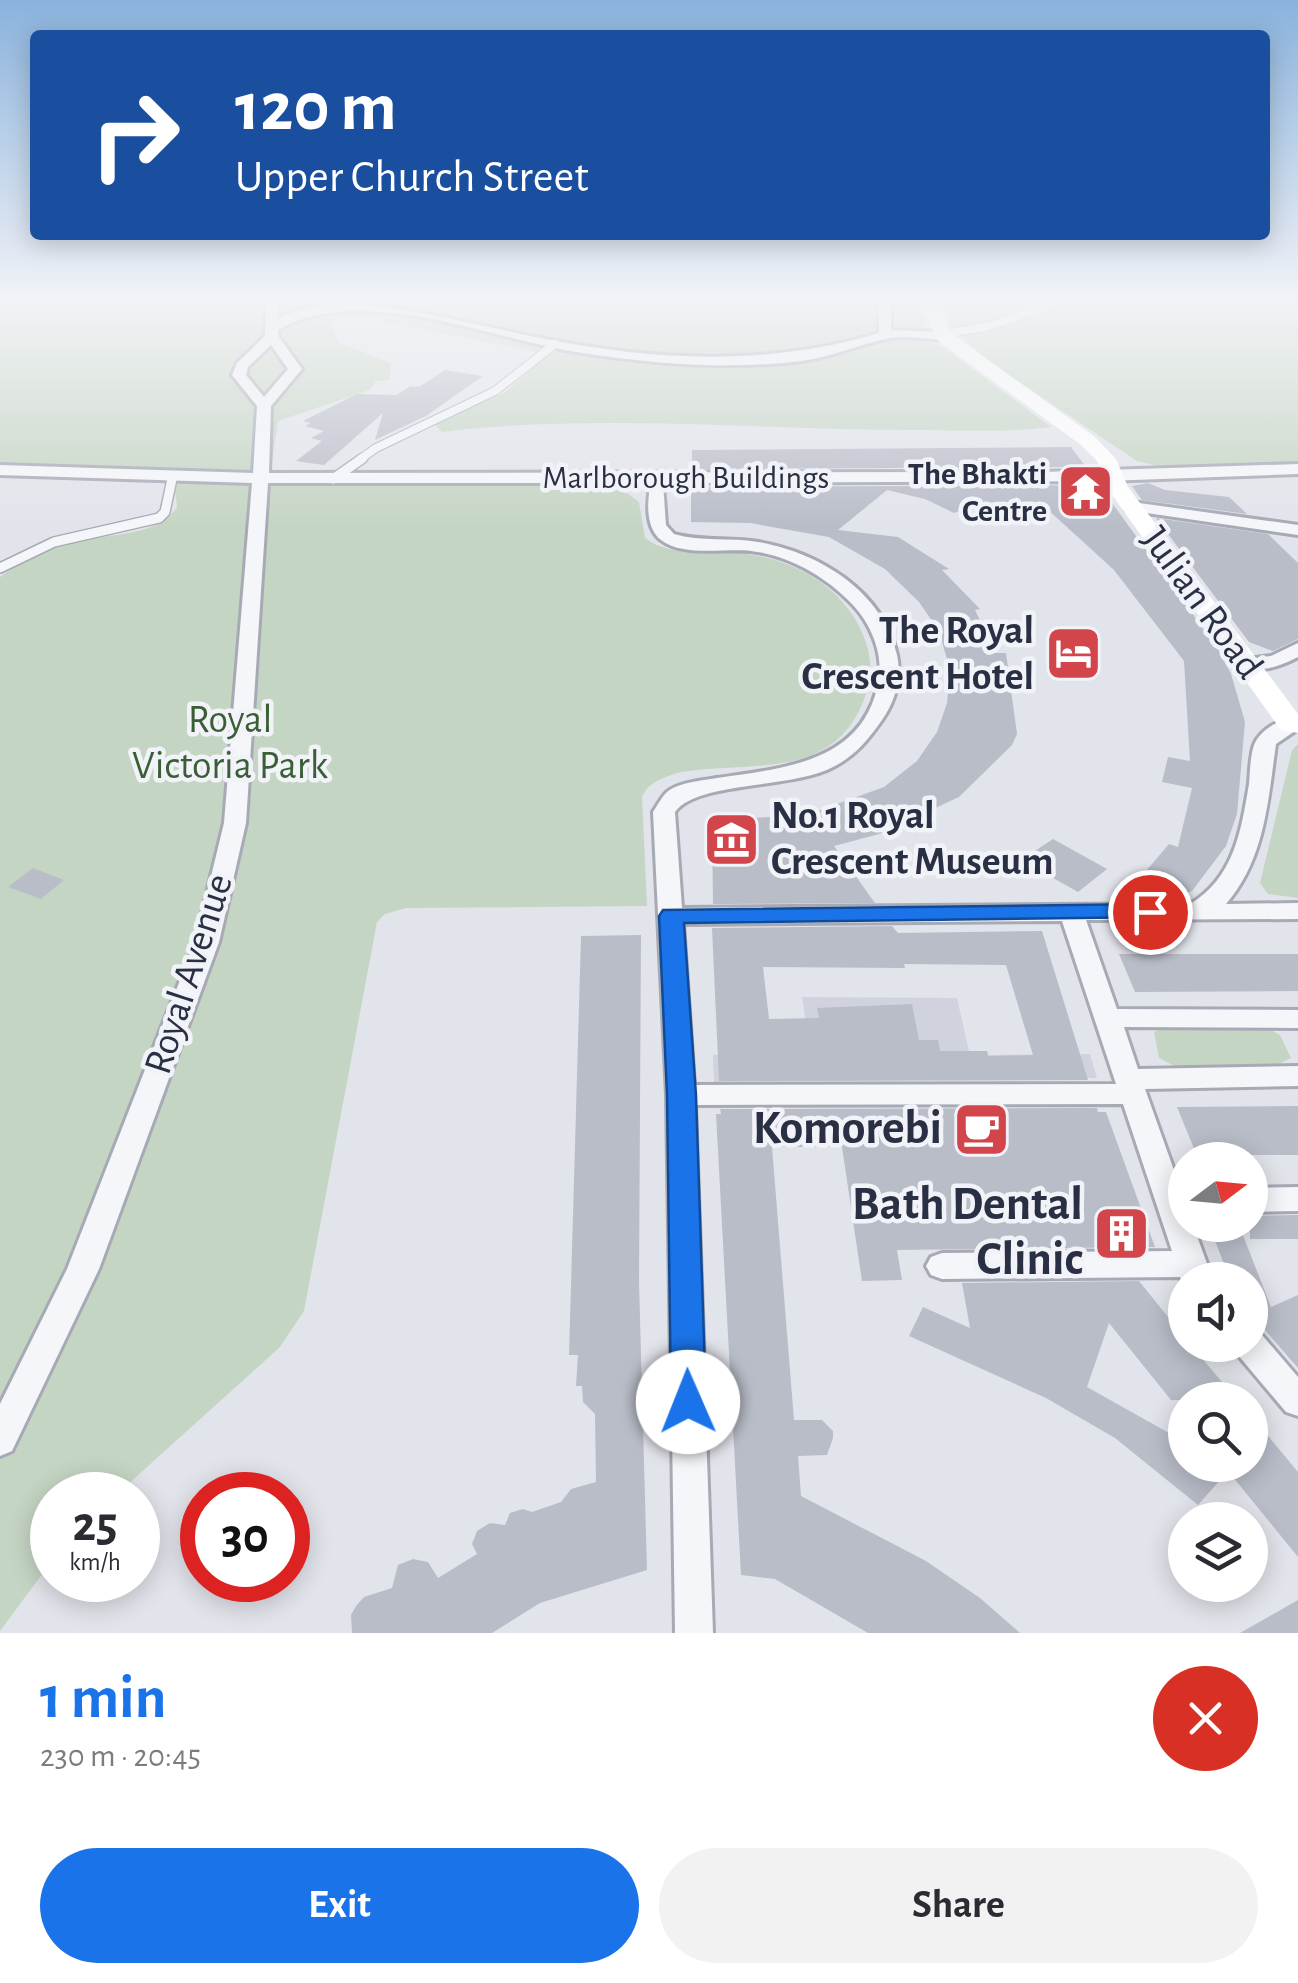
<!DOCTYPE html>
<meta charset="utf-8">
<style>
body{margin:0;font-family:"Alegreya Sans",sans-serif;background:#f2f2f3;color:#2b2b33;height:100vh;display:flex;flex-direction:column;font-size:38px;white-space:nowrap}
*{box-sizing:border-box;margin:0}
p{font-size:32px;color:#7c7c81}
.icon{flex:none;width:55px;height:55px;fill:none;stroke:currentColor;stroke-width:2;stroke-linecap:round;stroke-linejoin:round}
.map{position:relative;height:1633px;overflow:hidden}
.drawer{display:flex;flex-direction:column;background:#fff;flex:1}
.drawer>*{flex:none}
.guide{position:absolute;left:30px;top:30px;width:1240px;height:210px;border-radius:10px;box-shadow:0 5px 25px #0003;background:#1a4fa0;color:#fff;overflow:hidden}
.needle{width:65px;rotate:74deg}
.fabs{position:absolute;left:1168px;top:1142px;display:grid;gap:20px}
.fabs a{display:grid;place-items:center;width:100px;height:100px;border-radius:50%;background:#fff;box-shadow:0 5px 25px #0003;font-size:50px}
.speed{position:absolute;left:30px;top:1472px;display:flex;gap:20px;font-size:50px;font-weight:700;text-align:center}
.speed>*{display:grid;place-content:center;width:130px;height:130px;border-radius:50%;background:#fff;box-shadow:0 5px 25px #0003;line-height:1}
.speed small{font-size:25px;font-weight:400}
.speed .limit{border:15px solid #d22;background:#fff;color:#111}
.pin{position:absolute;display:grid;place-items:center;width:85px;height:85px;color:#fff;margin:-42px;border:5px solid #fff;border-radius:50%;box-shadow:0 2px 10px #0007}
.me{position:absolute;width:110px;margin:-55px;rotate:359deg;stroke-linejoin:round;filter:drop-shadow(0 0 8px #0008)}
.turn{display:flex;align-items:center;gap:35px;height:210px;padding:0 40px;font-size:45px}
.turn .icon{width:130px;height:130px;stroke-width:2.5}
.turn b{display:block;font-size:70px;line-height:85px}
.round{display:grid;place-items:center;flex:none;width:105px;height:105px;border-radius:52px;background:#f2f2f3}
.summary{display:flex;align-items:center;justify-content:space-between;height:170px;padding:0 40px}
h1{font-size:60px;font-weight:700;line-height:75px;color:#1a73e8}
.action{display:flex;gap:20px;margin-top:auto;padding:20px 40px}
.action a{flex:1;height:115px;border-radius:60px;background:#1a73e8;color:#fff;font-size:40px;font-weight:700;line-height:115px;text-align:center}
.action a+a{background:#f2f2f3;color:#2b2b33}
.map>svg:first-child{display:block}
.built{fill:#d0d3dd}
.green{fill:#c5d5c3}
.building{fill:#b9bdc8;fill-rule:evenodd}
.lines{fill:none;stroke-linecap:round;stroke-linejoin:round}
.lane-far1-casing{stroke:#a7aab5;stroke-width:10}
.lane-casing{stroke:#a7aab5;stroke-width:12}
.street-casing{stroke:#a7aab5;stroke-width:6}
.lane-far1{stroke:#f5f6f9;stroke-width:8}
.lane{stroke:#f5f6f9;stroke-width:9}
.street{fill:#f5f6f9;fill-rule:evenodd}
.secondary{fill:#fff;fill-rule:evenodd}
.route{fill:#1a73e8;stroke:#114b97;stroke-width:2.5}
.labels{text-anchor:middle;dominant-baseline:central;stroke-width:9;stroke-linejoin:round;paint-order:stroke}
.far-poi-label{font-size:32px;font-weight:bold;fill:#293043;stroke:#f2f3f8;text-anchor:end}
.far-street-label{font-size:32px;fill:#293043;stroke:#f2f3f8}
.street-label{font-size:40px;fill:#293043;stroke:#f2f3f8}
.poi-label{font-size:40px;font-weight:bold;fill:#293043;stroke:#f2f3f8;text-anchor:end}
.park-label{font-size:40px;fill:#3a5f36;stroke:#f2f3f8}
.near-poi-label{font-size:48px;font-weight:bold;fill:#293043;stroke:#f2f3f8;text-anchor:end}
</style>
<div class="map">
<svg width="1298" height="1633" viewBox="0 0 1298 1633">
<rect width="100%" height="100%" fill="#e2e4eb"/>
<polygon class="built" points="802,997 957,998 969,1051 987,1051 988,1055 1090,1054 1097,1078 714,1082 713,1055 810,1052"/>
<g class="green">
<path d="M77,299h840l9,27 -11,6 5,8 23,7 108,80c-45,6 -92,3 -137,3 -157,0 -317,-17 -472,2l-8,-9 70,-30 45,-39 -181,-35 -28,1 -8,7 7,16 52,20 -2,17 -13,1 -6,9 -92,31 -9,62 332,2 26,8 12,9 6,36c24,18 52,12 80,14 51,2 102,21 130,67 13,22 20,46 12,72 -29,92 -113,69 -186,81 -16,5 -32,9 -39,25l5,109 -241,2 -21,6 -8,8 -73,389 -25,37 -163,147h-64v66l-52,70v-1054c18,-14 42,-28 64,-34 34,-10 92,-3 113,-36l-2,-17 9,-19 -184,-9v-161z"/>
<polygon points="943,299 1298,299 1298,463 1159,466 1137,461 988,361 954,330"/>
<polygon points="1298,744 1298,898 1268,894 1260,883 1292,750"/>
<polygon points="1160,1030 1271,1030 1280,1035 1291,1058 1279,1064 1174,1066 1159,1058 1154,1032"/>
</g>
<g class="building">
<polygon points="445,370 483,376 426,416 375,440 383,413 324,465 296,461 322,441 311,438 324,431 305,426 311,423 303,421 357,394 396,395 411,386 419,387"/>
<polygon points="1071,447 1086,467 692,469 692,450"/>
<polygon points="1148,483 1165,490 1229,497 1247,514 1142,500 1132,486"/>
<polygon points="1099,485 1218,649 1231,674 1245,722 1237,814 1226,846 1192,891 1171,898 1147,897 1135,884 1169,844 1178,847 1192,788 1162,782 1168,757 1190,761 1184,661 1114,570 1046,508 1011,519 980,504 954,513 925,499 887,490 838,530 898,537 949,569 942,570 980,609 975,610 996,653 1006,653 1017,734 1012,745 959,797 879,834 834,846 875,903 713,904 712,821 809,814 884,787 917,761 937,732 947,703 950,670 939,631 919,602 885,569 829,537 750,523 691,522 691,487"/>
<polygon points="1156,518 1268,534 1298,563 1298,639 1273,651 1249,642"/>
<polygon points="1053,839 1107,869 1078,892 1021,860"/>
<polygon points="33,868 64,880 41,899 8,887"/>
<path d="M892,926l6,7 144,-2 46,149 -369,1 -7,-153zM904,964l102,1 27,90 -45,1 -1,-5h-47l-2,-11h-19l-7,-36 -95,4 2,10 -50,1 -6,-52 142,1z"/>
<polygon points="641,935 639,1282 647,1570 540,1603 492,1633 352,1633 351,1615 356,1606 364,1597 392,1588 398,1565 413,1559 428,1562 438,1578 477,1554 472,1544 477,1531 490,1523 505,1525 510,1513 523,1509 532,1512 561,1502 571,1489 596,1482 595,1414 583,1402 582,1386 576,1386 578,1355 569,1355 581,936"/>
<polygon points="1119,954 1298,954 1298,991 1135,992"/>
<polygon points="1298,1106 1298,1155 1235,1155 1197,1156 1177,1107"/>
<polygon points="1097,1108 1098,1112 1106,1112 1155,1247 897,1250 902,1280 862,1281 842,1147 772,1147 794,1420 822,1420 833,1431 833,1438 827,1455 798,1456 801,1496 926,1561 980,1598 1020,1633 868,1633 775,1579 741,1575 716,1114 721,1114 720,1109"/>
<polygon points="1298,1215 1298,1239 1250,1239 1250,1216"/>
<polygon points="1209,1225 1239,1225 1271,1307 1298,1295 1298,1368 1250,1313 1250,1280 1230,1280"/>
<polygon points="1139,1281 1185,1338 1185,1345 1191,1345 1237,1400 1171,1400 1109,1323 1087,1387 1185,1442 1185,1465 1250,1465 1250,1414 1298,1472 1298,1557 1228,1471 1198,1505 1115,1438 1046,1398 909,1336 923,1307 970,1328 962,1283"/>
<polygon points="1298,1600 1298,1633 1240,1633"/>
</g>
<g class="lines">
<defs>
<g id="lane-far1">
<polyline points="942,334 986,327 1048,306"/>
<polyline points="359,460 376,448 495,391 555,344"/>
</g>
<g id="lane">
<polyline points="333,479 363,458"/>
<polyline points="0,568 54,542 159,518 165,512 172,479"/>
</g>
<g id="street">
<path d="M266,299h12v20c27,-15 56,-15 86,-15 62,7 120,23 181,35 112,22 224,27 334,-6v-34h12v31l52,2 7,4 -7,4c-17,-1 -36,-5 -53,-2 -30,6 -58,19 -88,23 -73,9 -148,3 -220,-8 -88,-13 -223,-72 -304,-23l1,7 23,32 -31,37 -2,67 773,-1 256,-8v10l-192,7 -443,2 3,42 8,9c27,8 56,3 84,8 60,10 125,49 139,113 5,23 -2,47 -15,65 -14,20 -27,36 -49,47 -41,22 -136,14 -158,45l7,96 508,-4c44,-26 51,-73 59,-120 1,-12 1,-27 5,-39 6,-15 28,-29 44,-25v9l-22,15c-8,57 -11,115 -50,160l72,-1v16l-212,1 31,89 181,1v18l-174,-1 14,42 160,-3v20l-153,3 40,112v24h8l20,55h-28v8l-5,-11 -238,2 -11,-4 -5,-9 5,-9 11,-4 230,-2 -49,-147 -428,1 18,528h-38l-8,-538 -14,-283c4,-6 8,-14 13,-19 12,-11 35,-12 51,-15 67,-10 148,-15 162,-99 4,-27 -9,-57 -28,-76 -26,-27 -63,-48 -100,-52 -26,-3 -69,6 -90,-11 -16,-12 -14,-40 -10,-57h-383l-22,340 -27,119 -120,327 -87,182 -12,5v-52l67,-135 128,-327 29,-119 28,-340 -252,-8v-10l253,8 4,-67 -25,-31 5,-12 28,-27zM271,345l17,24 -24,28 -18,-22 2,-8zM1062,921l54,163 -422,1 -11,-161z"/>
<polygon points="1132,502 1298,525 1298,535 1126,510 1126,504"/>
<path d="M1298,643v14c-17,9 -44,19 -61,7l3,-4 31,-4z"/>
<polygon points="1298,1187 1298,1211 1250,1212 1250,1188"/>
<polygon points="1250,1331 1262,1335 1298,1377 1298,1416 1286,1412 1238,1355 1234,1345 1250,1345"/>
</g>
</defs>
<use href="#lane-far1" class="lane-far1-casing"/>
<use href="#lane" class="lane-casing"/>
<use href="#street" class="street-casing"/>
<use href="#lane-far1" class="lane-far1"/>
<use href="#lane" class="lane"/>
<use href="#street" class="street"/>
<polygon class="secondary" points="920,299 936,299 951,333 1095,437 1116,459 1128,487 1298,714 1298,733 1281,730 1107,488 1097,461 1081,445 937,340"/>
</g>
<linearGradient id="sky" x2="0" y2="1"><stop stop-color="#89b2dc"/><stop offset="0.57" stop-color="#f2f3f6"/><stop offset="1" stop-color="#f2f3f6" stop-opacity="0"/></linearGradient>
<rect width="1298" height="527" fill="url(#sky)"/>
<polygon class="route" points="1150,904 1163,912 1159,917 684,923 696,1095 706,1402 701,1413 688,1418 676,1413 671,1402 667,1095 659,916 663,910"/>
<defs>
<symbol id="temple-square" viewBox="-11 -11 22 22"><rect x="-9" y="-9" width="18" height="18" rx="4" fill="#d1454b" stroke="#f2f3f8"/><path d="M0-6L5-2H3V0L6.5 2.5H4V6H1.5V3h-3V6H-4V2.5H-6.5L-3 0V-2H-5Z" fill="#fff"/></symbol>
<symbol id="hotel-square" viewBox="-11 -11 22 22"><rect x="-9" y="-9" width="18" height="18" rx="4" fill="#d1454b" stroke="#f2f3f8"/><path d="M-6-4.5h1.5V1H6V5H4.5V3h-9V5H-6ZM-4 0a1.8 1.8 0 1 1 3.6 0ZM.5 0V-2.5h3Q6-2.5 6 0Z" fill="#fff"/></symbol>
<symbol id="museum-square" viewBox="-11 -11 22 22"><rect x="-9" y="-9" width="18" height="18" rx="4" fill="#d1454b" stroke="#f2f3f8"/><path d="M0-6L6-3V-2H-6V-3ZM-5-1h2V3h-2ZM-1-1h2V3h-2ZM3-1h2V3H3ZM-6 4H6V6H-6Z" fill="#fff"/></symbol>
<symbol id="cafe-square" viewBox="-11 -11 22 22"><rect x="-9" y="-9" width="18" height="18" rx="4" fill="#d1454b" stroke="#f2f3f8"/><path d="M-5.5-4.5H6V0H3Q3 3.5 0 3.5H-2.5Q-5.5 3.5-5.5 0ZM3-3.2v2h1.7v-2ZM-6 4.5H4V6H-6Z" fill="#fff"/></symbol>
<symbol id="building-square" viewBox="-11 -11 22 22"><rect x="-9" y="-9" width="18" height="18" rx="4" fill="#d1454b" stroke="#f2f3f8"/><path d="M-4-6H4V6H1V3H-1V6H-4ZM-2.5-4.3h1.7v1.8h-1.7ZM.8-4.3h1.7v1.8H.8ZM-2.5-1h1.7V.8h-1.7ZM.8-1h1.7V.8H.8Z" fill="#fff"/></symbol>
</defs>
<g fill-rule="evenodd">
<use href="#temple-square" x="1054" y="460" width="63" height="63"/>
<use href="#hotel-square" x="1042" y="622" width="63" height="63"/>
<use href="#museum-square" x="700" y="808" width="63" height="63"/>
<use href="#cafe-square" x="950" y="1098" width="63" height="63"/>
<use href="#building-square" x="1090" y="1202" width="63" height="63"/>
</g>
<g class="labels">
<g class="far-poi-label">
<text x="1047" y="474">The Bhakti<tspan x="1047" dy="37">Centre</tspan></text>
</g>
<g class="far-street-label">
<text x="686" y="478">Marlborough Buildings</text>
</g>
<g class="street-label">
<text transform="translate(1202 603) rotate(54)">Julian Road</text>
<text transform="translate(189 974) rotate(-72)">Royal Avenue</text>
</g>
<g class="poi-label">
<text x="1034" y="631">The Royal<tspan x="1034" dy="46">Crescent Hotel</tspan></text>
<text x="771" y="816" text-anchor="start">No.1 Royal<tspan x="771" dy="46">Crescent Museum</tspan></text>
</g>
<g class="park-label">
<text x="230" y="720">Royal<tspan x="230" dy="46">Victoria Park</tspan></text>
</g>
<g class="near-poi-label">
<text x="942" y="1129">Komorebi</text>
<text x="1083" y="1205">Bath Dental<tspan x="1083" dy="55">Clinic</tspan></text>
</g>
</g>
</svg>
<div class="fabs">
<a><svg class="needle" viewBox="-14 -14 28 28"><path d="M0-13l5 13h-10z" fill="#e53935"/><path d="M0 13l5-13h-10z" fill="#7c7c81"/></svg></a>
<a><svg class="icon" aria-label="sound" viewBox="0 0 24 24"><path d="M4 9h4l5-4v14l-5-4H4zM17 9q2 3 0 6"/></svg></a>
<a><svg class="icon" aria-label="search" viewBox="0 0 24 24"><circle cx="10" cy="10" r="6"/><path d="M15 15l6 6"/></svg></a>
<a><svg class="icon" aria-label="layers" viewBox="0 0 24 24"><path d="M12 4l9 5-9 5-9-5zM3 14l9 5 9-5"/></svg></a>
</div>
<div class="speed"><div>25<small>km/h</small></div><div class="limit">30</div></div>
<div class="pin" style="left:1150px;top:912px;background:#d93025"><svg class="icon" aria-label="arrive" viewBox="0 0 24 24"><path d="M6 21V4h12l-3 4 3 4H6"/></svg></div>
<svg class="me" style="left:688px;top:1402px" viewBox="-20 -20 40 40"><circle r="19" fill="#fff"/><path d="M0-13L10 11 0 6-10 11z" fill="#1a73e8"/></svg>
<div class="guide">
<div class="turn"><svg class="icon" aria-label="right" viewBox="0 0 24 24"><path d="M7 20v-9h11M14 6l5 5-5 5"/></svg><div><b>120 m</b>Upper Church Street</div></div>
</div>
</div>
<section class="drawer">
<div class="summary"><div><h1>1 min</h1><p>230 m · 20:45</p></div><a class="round" style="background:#d93025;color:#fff"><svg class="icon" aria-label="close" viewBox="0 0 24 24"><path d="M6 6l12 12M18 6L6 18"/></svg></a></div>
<div class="action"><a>Exit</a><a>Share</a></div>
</section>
